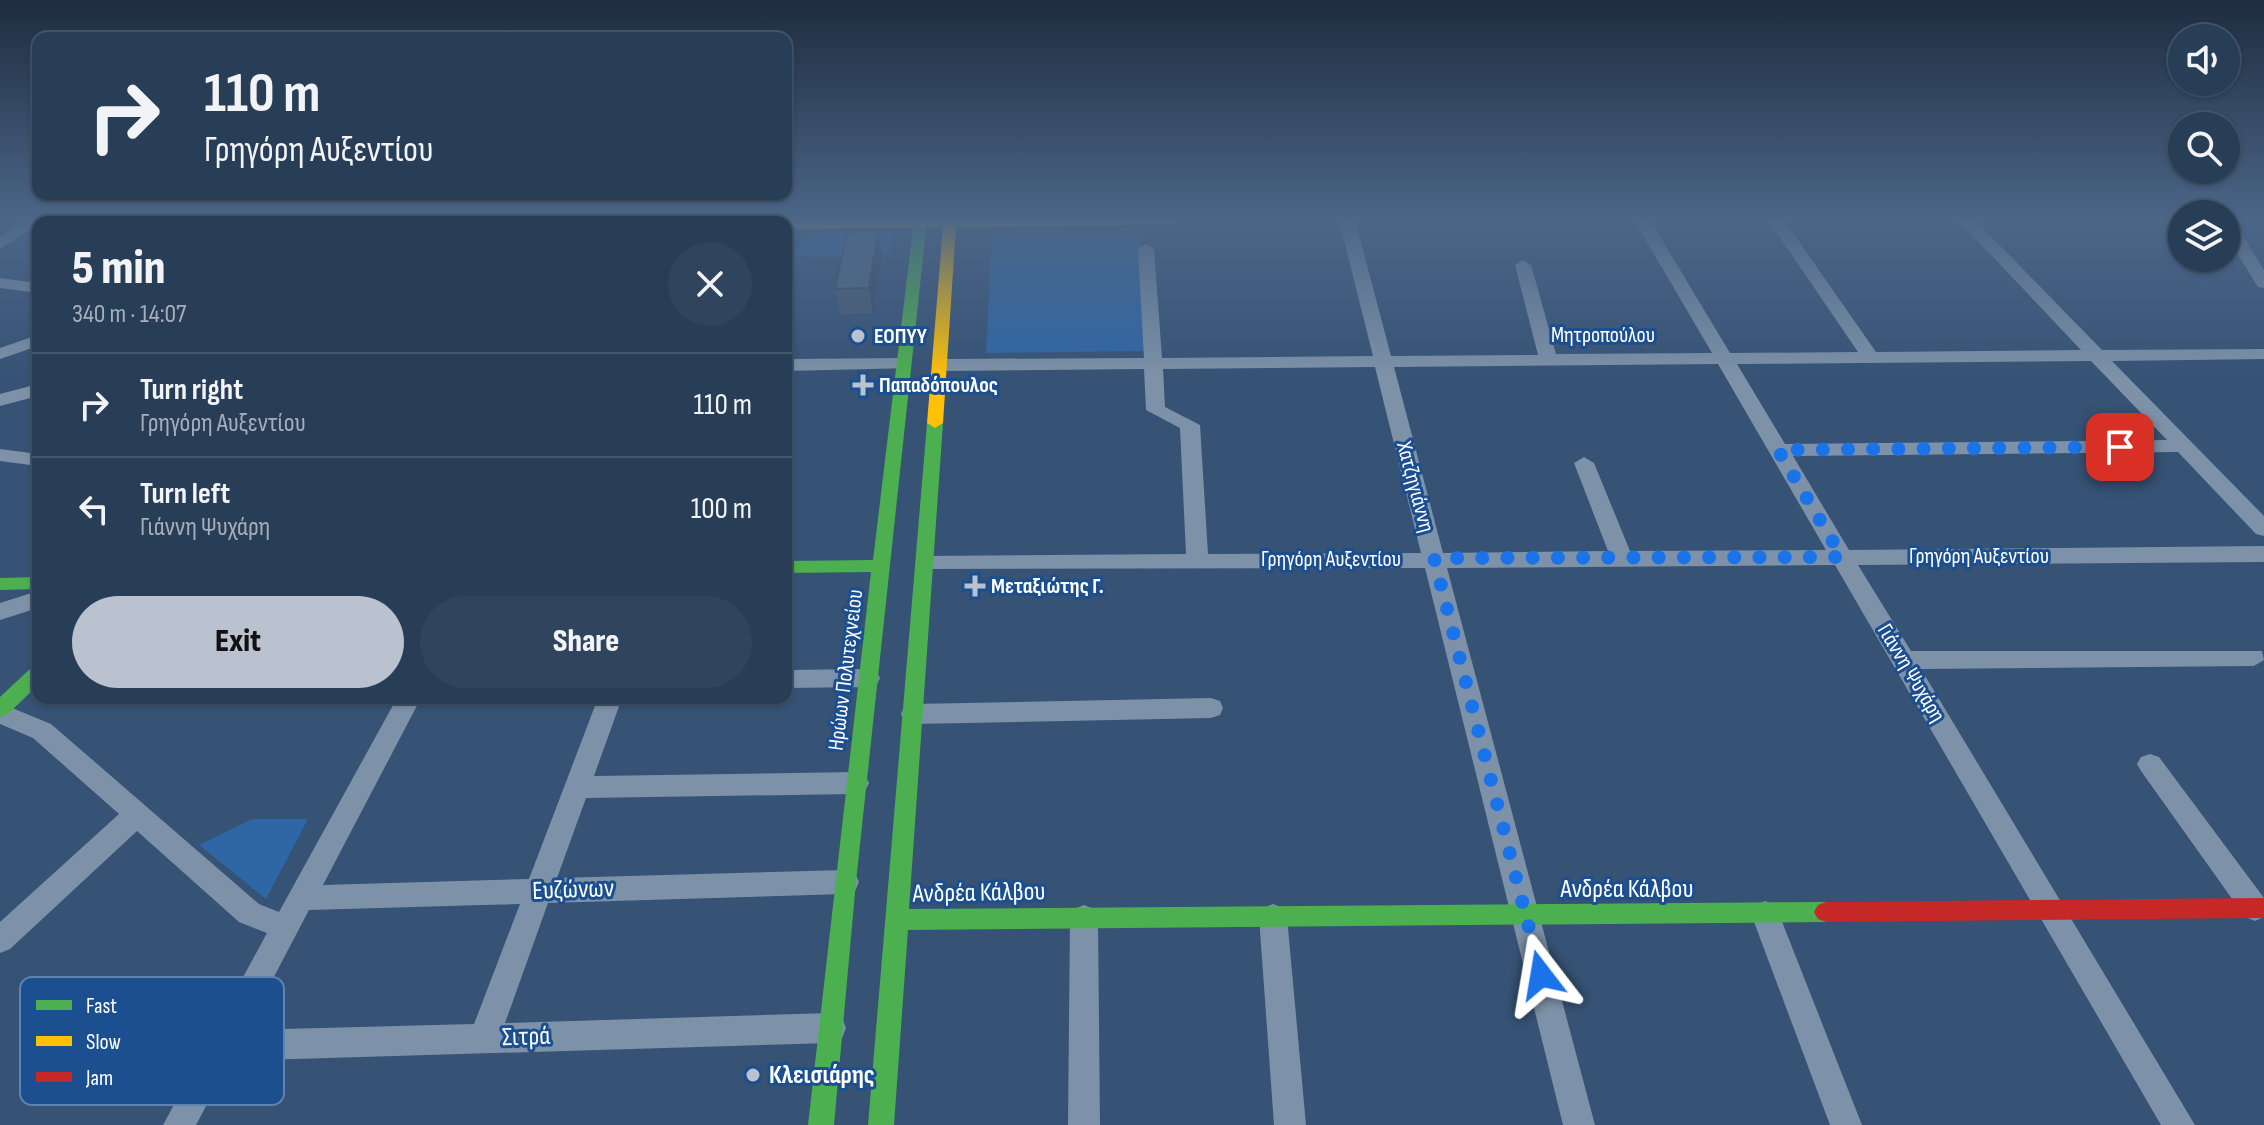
<!DOCTYPE html>
<meta charset="utf-8">
<style>
body{margin:0;font-family:"Sofia Sans Condensed",sans-serif;background:#30455d;color:#f1f3f6;height:100vh;display:flex;flex-direction:column;font-size:30px;white-space:nowrap}
*{box-sizing:border-box;margin:0}
p{font-size:26px;color:#a5aeba}
.icon{flex:none;width:44px;height:44px;fill:none;stroke:currentColor;stroke-width:2;stroke-linecap:round;stroke-linejoin:round}
.map{position:relative;flex:1;overflow:hidden}
.drawer{position:absolute;left:32px;top:216px;width:760px;height:488px;display:flex;flex-direction:column;background:#283e57;border-radius:16px;box-shadow:0 2px 6px #0004,0 0 0 2px #44576d}
.drawer>*{flex:none}
.top-card{position:absolute;left:32px;top:32px;width:760px;height:168px;border-radius:16px;box-shadow:0 2px 6px #0004,0 0 0 2px #44576d;background:#283e57;color:#f1f3f6;overflow:hidden}
.controls{position:absolute;left:2168px;top:24px;display:grid;gap:16px}
.controls a{display:grid;place-items:center;width:72px;height:72px;border-radius:50%;background:#283e57;box-shadow:0 2px 6px #0004,0 0 0 2px #44576d;font-size:40px}
.pin{position:absolute;display:grid;place-items:center;width:68px;height:68px;color:#fff;margin:-34px;border-radius:16px;box-shadow:0 4px 12px #0006}
.me{position:absolute;width:88px;margin:-44px;rotate:346deg;stroke-linejoin:round;filter:drop-shadow(0 0 6px #0008)}
.turn{display:flex;align-items:center;gap:28px;height:168px;padding:0 40px;font-size:36px}
.turn .icon{width:104px;height:104px;stroke-width:2.5}
.turn b{display:block;font-size:56px;line-height:68px}
.round{display:grid;place-items:center;flex:none;width:84px;height:84px;border-radius:42px;background:#30455d}
.summary{display:flex;align-items:center;justify-content:space-between;height:136px;padding:0 40px}
h1{font-size:48px;font-weight:800;line-height:60px}
.action{display:flex;gap:16px;margin-top:auto;padding:16px 40px}
.action a{flex:1;height:92px;border-radius:48px;background:#b9c2ce;color:#111;font-size:32px;font-weight:800;line-height:92px;text-align:center}
.action a+a{background:#30455d;color:#f1f3f6}
ul{padding:0;list-style:none}
li{display:flex;align-items:center;gap:24px;height:104px;padding:0 40px;border-top:2px solid #44576d}
li div{flex:1}
li b{display:block;font-size:30px}
li em{font-style:normal}
.map>svg:first-child{display:block}
.green{fill:#2f66a5}
.lines{fill:none;stroke-linecap:round;stroke-linejoin:round}
.street{fill:#7d92a8;fill-rule:evenodd}
.fast{fill:#4caf50;fill-rule:evenodd}
.slow{fill:#ffc107;fill-rule:evenodd}
.jam{fill:#c62828;fill-rule:evenodd}
.wall{fill:#475a72}
.shaded-wall{fill:#394a5c}
.building{fill:#526984;stroke:#394a5c;stroke-width:2}
.route{stroke:#1a73e8;stroke-width:14;stroke-dasharray:0 25.2}
.poi-dot{fill:#b9c2ce;stroke:#1b4f8f;stroke-width:3}
.labels{text-anchor:middle;dominant-baseline:central;stroke-width:6;stroke-linejoin:round;paint-order:stroke}
.street-label{font-size:22px;fill:#fff;stroke:#1b4f8f}
.poi-label{font-size:22px;font-weight:bold;fill:#fff;stroke:#1b4f8f;text-anchor:start}
.near-street-label{font-size:26px;fill:#fff;stroke:#1b4f8f}
.near-poi-label{font-size:26px;font-weight:bold;fill:#fff;stroke:#1b4f8f;text-anchor:start}
.key{fill:#1b4f8f;stroke:#5f84b1;stroke-width:2}
.key-label{font-size:22px;fill:#fff}
</style>
<div class="map">
<svg width="2264" height="1125" viewBox="0 0 2264 1125">
<rect width="100%" height="100%" fill="#365274"/>
<g class="green">
<polygon points="892,231 890,254 787,257 812,233"/>
<polygon points="1141,235 1146,351 986,353 992,237"/>
<polygon points="252,819 308,819 266,899 199,845"/>
</g>
<g class="lines">
<g class="street">
<polygon points="26,220 46,220 0,249 0,237"/>
<polygon points="344,220 363,220 343,222"/>
<path d="M1339,220h16l36,136 147,-1 -23,-90 8,-5 8,5 25,89 156,-1 -78,-133h16l80,133 128,-1 -90,-132h16l92,132 205,-2 -123,-130h17l127,130 162,-1v10l-152,2 152,155v20l-8,-2 -78,-82 -385,4 56,94 415,-4v16l-406,3 53,86h351l2,9 -10,6 -333,3 274,456h-34l-326,-560 -388,3 148,557h-32l-138,-557 -507,1 -3,-5 11,-8 260,-2 -6,-126 -34,-18 -2,-41 -202,2 -9,-6 9,-6 202,-1 -6,-109 8,-5 8,5 8,109 211,-2zM2091,361l76,79 -382,4 -48,-80zM1718,364l108,186 -196,1 -36,-88 -10,-6 -10,6 34,88 -165,2 -49,-186zM1375,367l46,186 -213,1 -8,-129 -35,-18 -2,-38z"/>
<polygon points="2226,220 2233,220 2264,270 2264,288 2258,287 2226,235"/>
<polygon points="0,278 38,283 38,293 0,288"/>
<polygon points="38,335 38,346 0,359 0,348"/>
<polygon points="904,358 911,360 911,368 786,371 786,359"/>
<polygon points="38,384 38,396 0,406 0,394"/>
<polygon points="0,449 38,454 38,466 0,461"/>
<polygon points="38,591 38,608 0,620 0,603"/>
<polygon points="868,669 877,672 880,678 877,684 868,687 786,688 786,670"/>
<path d="M397,698h24l-98,187 206,-6 69,-181h24l-28,78 262,-4 9,3 4,8 -4,8 -9,3 -270,4 -29,80 288,-8 10,3 4,9 -4,9 -10,3 -297,9 -43,120 326,-10 11,5 4,10 -4,10 -11,5 -601,18 -34,64h-33l104,-192 -28,-11 -102,-91 -127,118 -10,4v-31l119,-108 -86,-76 -33,-14v-21l51,21 208,180 20,8zM520,904l-46,120 -228,6 63,-120z"/>
<polygon points="1211,698 1220,701 1223,708 1220,715 1211,718 913,724 904,721 901,714 904,707 913,704"/>
<polygon points="2150,754 2159,757 2264,898 2264,917 2255,921 2245,917 2141,771 2137,764 2141,757"/>
<polygon points="1765,901 1775,905 1779,914 1862,1125 1830,1125 1751,914 1755,905"/>
<polygon points="1273,904 1283,908 1287,917 1306,1125 1274,1125 1259,917 1263,908"/>
<polygon points="1084,905 1094,909 1098,918 1100,1125 1068,1125 1070,918 1074,909"/>
</g>
<g class="fast">
<polygon points="506,220 519,220 506,222"/>
<polygon points="914,220 927,220 856,882 834,1125 808,1125 871,572 786,573 786,561 873,560"/>
<polygon points="935,418 943,423 909,909 1826,902 1834,905 1838,912 1834,919 1826,922 908,930 894,1125 868,1125 927,423"/>
<polygon points="38,577 38,589 0,590 0,578"/>
<polygon points="38,666 38,685 7,715 0,717 0,697 31,668"/>
</g>
<g class="slow">
<polygon points="450,220 475,220 476,222 451,222"/>
<polygon points="1178,220 1172,224 956,227 943,423 935,428 927,423 943,227 786,229 786,222 782,222"/>
</g>
<polygon class="jam" points="2264,898 2264,918 1826,922 1818,919 1814,912 1818,905 1826,902"/>
</g>
<polygon class="wall" points="878,231 882,255 873,313 840,314 835,289"/>
<polygon class="shaded-wall" points="878,231 882,255 873,313 869,288"/>
<polygon class="building" points="878,231 869,288 835,289 847,232"/>
<linearGradient id="sky" x2="0" y2="1"><stop stop-color="#1e2d40"/><stop offset="0.58" stop-color="#4c6688"/><stop offset="1" stop-color="#4c6688" stop-opacity="0"/></linearGradient>
<rect width="2264" height="378" fill="url(#sky)"/>
<g class="lines">
<polyline class="route" points="1541,975 1434,558 1842,557 1778,450 2120,447"/>
</g>
<g class="poi-dot">
<circle cx="858" cy="336" r="8"/>
<path d="M859 373h8v8h8v8h-8v8h-8v-8h-8v-8h8z"/>
<path d="M971 574h8v8h8v8h-8v8h-8v-8h-8v-8h8z"/>
<circle cx="753" cy="1075" r="8"/>
</g>
<g class="labels">
<g class="street-label">
<text x="1603" y="335">Μητροπούλου</text>
<text transform="translate(1415 487) rotate(75)">Χατζηγιάννη</text>
<text x="1979" y="556">Γρηγόρη Αυξεντίου</text>
<text x="1331" y="559">Γρηγόρη Αυξεντίου</text>
<text transform="translate(846 670) rotate(-83)">Ηρώων Πολυτεχνείου</text>
<text transform="translate(1911 673) rotate(59)">Γιάννη Ψυχάρη</text>
</g>
<g class="poi-label">
<text x="874" y="336">ΕΟΠΥΥ</text>
<text x="879" y="385">Παπαδόπουλος</text>
<text x="991" y="586">Μεταξιώτης Γ.</text>
</g>
<g class="near-street-label">
<text x="1627" y="889">Ανδρέα Κάλβου</text>
<text transform="translate(573 890) rotate(-2)">Ευζώνων</text>
<text transform="translate(979 893) rotate(-1)">Ανδρέα Κάλβου</text>
<text transform="translate(526 1037) rotate(-2)">Σιτρά</text>
</g>
<g class="near-poi-label">
<text x="769" y="1075">Κλεισιάρης</text>
</g>
</g>
<rect x="20" y="977" width="264" height="128" rx="12" class="key"/>
<rect x="36" y="1000" width="36" height="10" fill="#4caf50"/>
<rect x="36" y="1036" width="36" height="10" fill="#ffc107"/>
<rect x="36" y="1072" width="36" height="10" fill="#c62828"/>
<g class="key-label">
<text x="86" y="1013">Fast</text>
<text x="86" y="1049">Slow</text>
<text x="86" y="1085">Jam</text>
</g>
</svg>
<div class="controls">
<a><svg class="icon" aria-label="sound" viewBox="0 0 24 24"><path d="M4 9h4l5-4v14l-5-4H4zM17 9q2 3 0 6"/></svg></a>
<a><svg class="icon" aria-label="search" viewBox="0 0 24 24"><circle cx="10" cy="10" r="6"/><path d="M15 15l6 6"/></svg></a>
<a><svg class="icon" aria-label="layers" viewBox="0 0 24 24"><path d="M12 4l9 5-9 5-9-5zM3 14l9 5 9-5"/></svg></a>
</div>
<div class="pin" style="left:2120px;top:447px;background:#d93025"><svg class="icon" aria-label="arrive" viewBox="0 0 24 24"><path d="M6 21V4h12l-3 4 3 4H6"/></svg></div>
<svg class="me" style="left:1541px;top:975px" viewBox="-20 -20 40 40"><path d="M0-17L14 15 0 8-14 15z" fill="#1a73e8" stroke="#fff" stroke-width="4"/></svg>
<div class="top-card">
<div class="turn"><svg class="icon" aria-label="right" viewBox="0 0 24 24"><path d="M7 20v-9h11M14 6l5 5-5 5"/></svg><div><b>110 m</b>Γρηγόρη Αυξεντίου</div></div>
</div>
<section class="drawer">
<div class="summary"><div><h1>5 min</h1><p>340 m · 14:07</p></div><a class="round"><svg class="icon" aria-label="close" viewBox="0 0 24 24"><path d="M6 6l12 12M18 6L6 18"/></svg></a></div>
<ul>
<li><svg class="icon" aria-label="right" viewBox="0 0 24 24"><path d="M7 20v-9h11M14 6l5 5-5 5"/></svg><div><b>Turn right</b><p>Γρηγόρη Αυξεντίου</p></div><em>110 m</em></li>
<li><svg class="icon" aria-label="left" viewBox="0 0 24 24"><path d="M17 20v-9H6M10 6l-5 5 5 5"/></svg><div><b>Turn left</b><p>Γιάννη Ψυχάρη</p></div><em>100 m</em></li>
</ul>
<div class="action"><a>Exit</a><a>Share</a></div>
</section>
</div>
